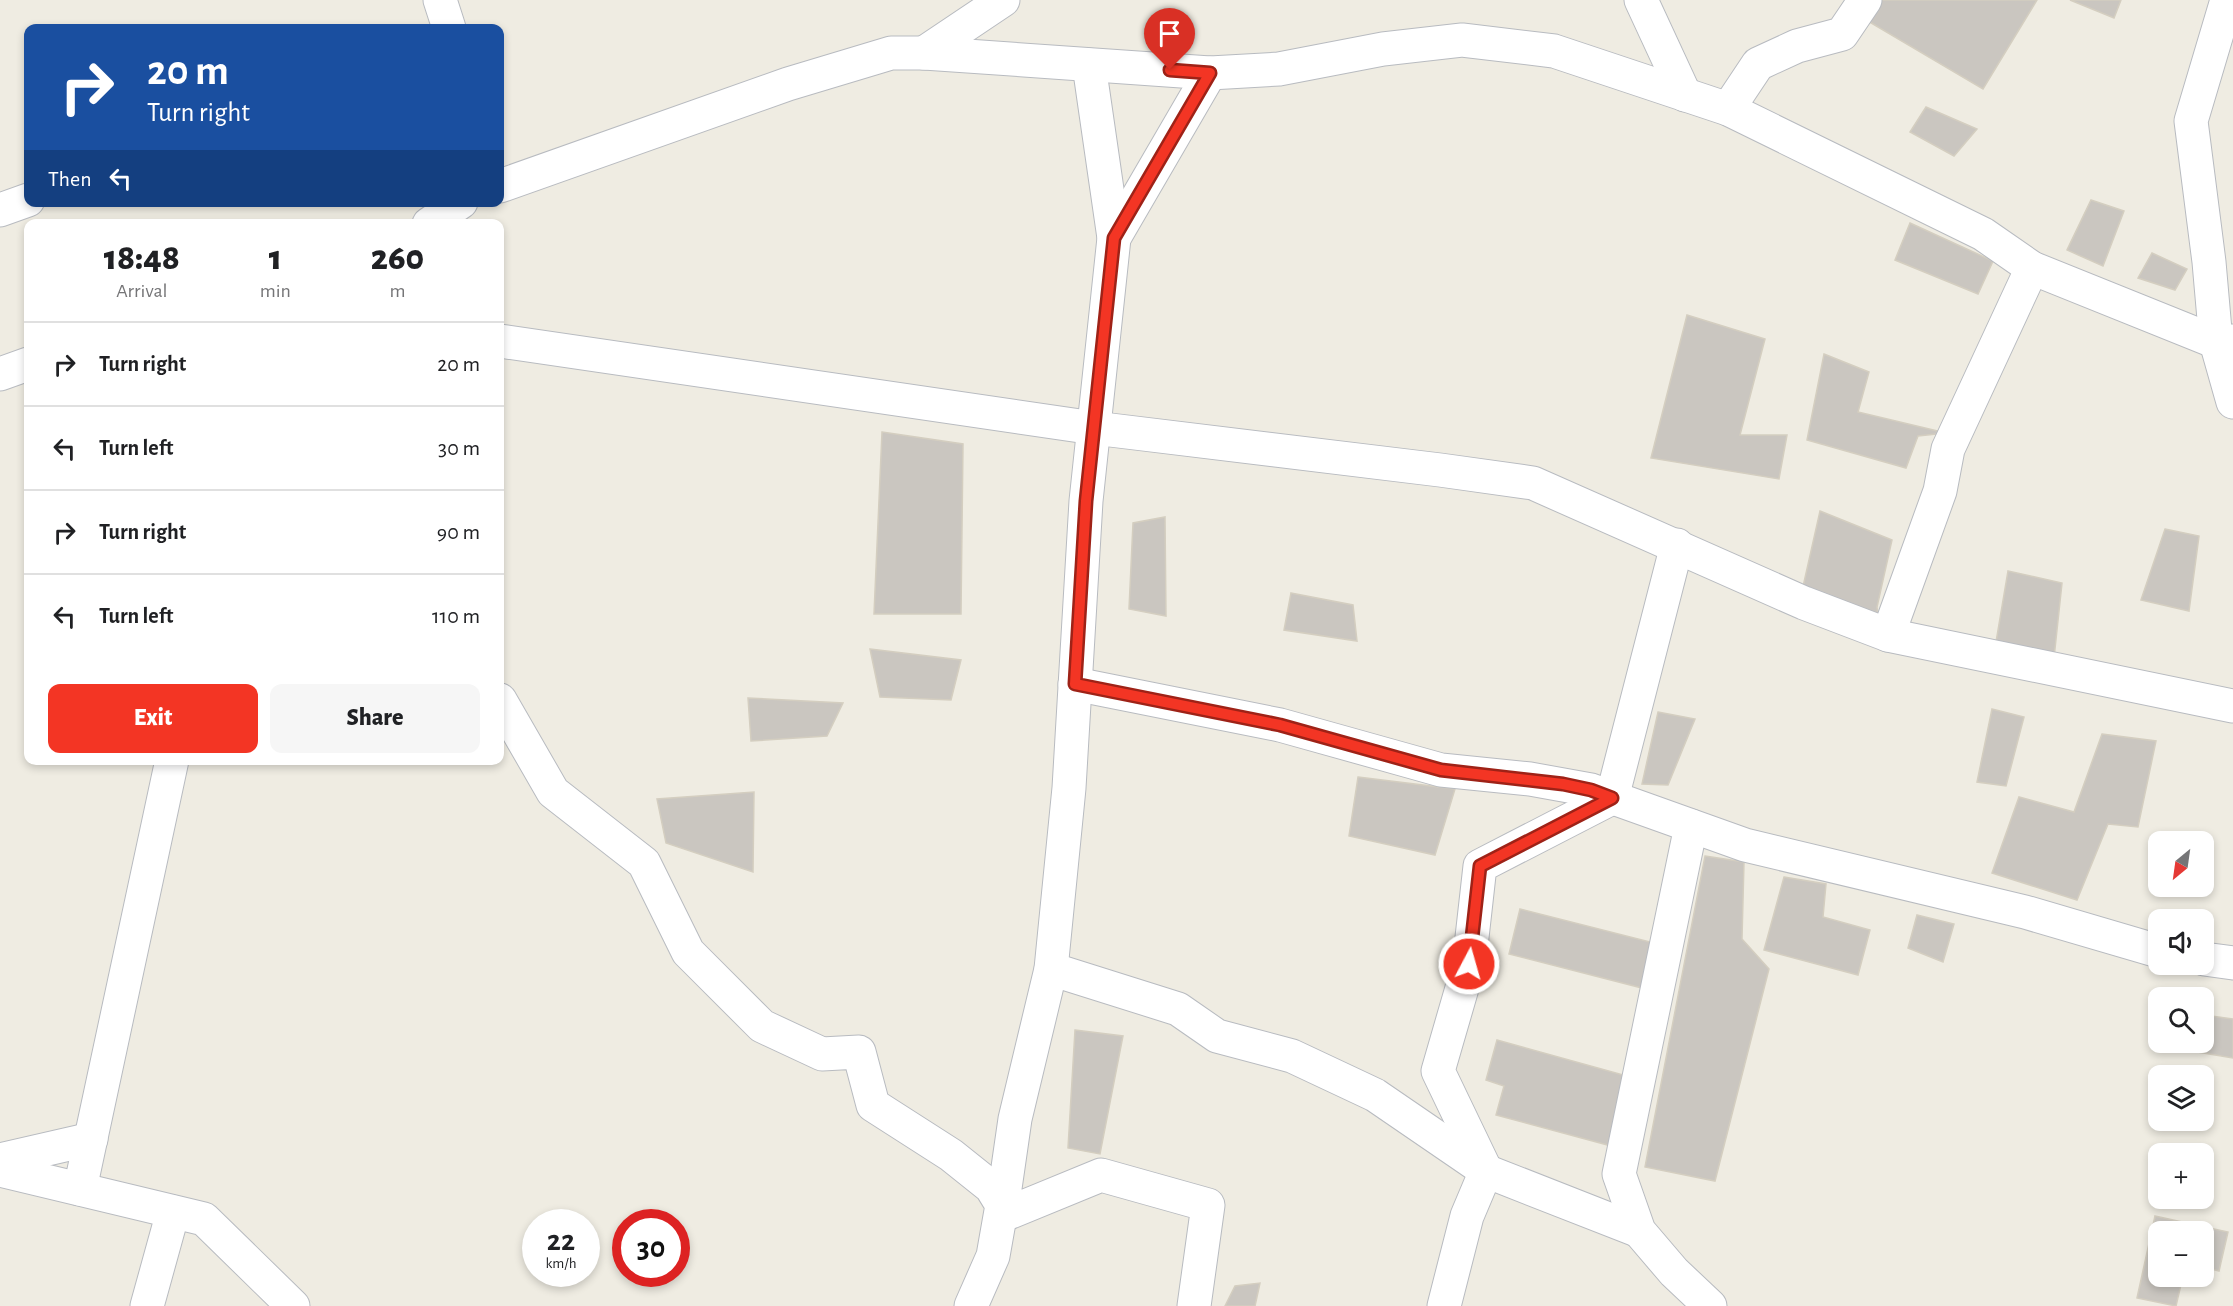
<!DOCTYPE html>
<meta charset="utf-8">
<style>
body{margin:0;font-family:"Alegreya Sans",sans-serif;background:#f6f6f6;color:#202124;height:100vh;display:flex;flex-direction:column;font-size:22px;white-space:nowrap}
*{box-sizing:border-box;margin:0}
p{font-size:20px;color:#757577}
.icon{flex:none;width:33px;height:33px;fill:none;stroke:currentColor;stroke-width:2;stroke-linecap:round;stroke-linejoin:round}
.map{position:relative;flex:1;overflow:hidden}
.sheet{position:absolute;left:24px;top:219px;width:480px;height:546px;display:flex;flex-direction:column;background:#fff;border-radius:12px;box-shadow:0 3px 9px #0003}
.sheet>*{flex:none}
.guide{position:absolute;left:24px;top:24px;width:480px;height:183px;border-radius:12px;box-shadow:0 3px 9px #0003;background:#1a4fa0;color:#fff;overflow:hidden}
.needle{width:39px;rotate:209deg}
.tools{position:absolute;left:2148px;top:831px;display:grid;gap:12px}
.tools a{display:grid;place-items:center;width:66px;height:66px;border-radius:12px;background:#fff;box-shadow:0 3px 9px #0003;font-size:30px}
.speed{position:absolute;left:522px;top:1209px;display:flex;gap:12px;font-size:30px;font-weight:700;text-align:center}
.speed>*{display:grid;place-content:center;width:78px;height:78px;border-radius:50%;background:#fff;box-shadow:0 3px 9px #0003;line-height:1}
.speed small{font-size:15px;font-weight:400}
.speed .limit{border:9px solid #d22;background:#fff;color:#111}
.pin{position:absolute;display:grid;place-items:center;width:51px;height:51px;color:#fff;margin:-62px -26px;border-radius:50% 50% 50% 0;rotate:-45deg;box-shadow:0 0 6px #0007}
.pin .icon{rotate:45deg}
.me{position:absolute;width:66px;margin:-33px;rotate:6deg;stroke-linejoin:round;filter:drop-shadow(0 0 4px #0008)}
.turn{display:flex;align-items:center;gap:21px;height:126px;padding:0 24px;font-size:27px}
.turn .icon{width:78px;height:78px;stroke-width:2.5}
.turn b{display:block;font-size:42px;line-height:51px}
.then{display:flex;align-items:center;height:57px;padding:0 24px;background:#0003;gap:12px;font-size:22px}
.eta{display:flex;justify-content:space-evenly;align-items:center;height:102px;text-align:center}
.eta b{font-size:36px;font-weight:800;line-height:42px}
.action{display:flex;gap:12px;margin-top:auto;padding:12px 24px}
.action a{flex:1;height:69px;border-radius:12px;background:#f33524;color:#fff;font-size:24px;font-weight:800;line-height:69px;text-align:center}
.action a+a{background:#f6f6f6;color:#202124}
ul{padding:0;list-style:none}
li{display:flex;align-items:center;gap:18px;height:84px;padding:0 24px;border-top:2px solid #e0e0e0}
li div{flex:1}
li b{display:block;font-size:22px}
li em{font-style:normal}
.map>svg:first-child{display:block}
.building{fill:#cac6c0;stroke:#d4cec0;stroke-width:1.5}
.lines{fill:none;stroke-linecap:round;stroke-linejoin:round}
.minor-casing{stroke:#b8bbc0;stroke-width:35}
.minor{stroke:#fff;stroke-width:33}
.route-casing{stroke:#9e2217;stroke-width:15}
.route{stroke:#f33524;stroke-width:10}
</style>
<div class="map">
<svg width="2233" height="1306" viewBox="0 0 2233 1306">
<rect width="100%" height="100%" fill="#efece2"/>
<g class="building">
<polygon points="1873,0 2037,0 1983,89 1861,17"/>
<polygon points="2070,0 2121,0 2114,18"/>
<polygon points="1926,107 1977,129 1954,156 1910,132"/>
<polygon points="2091,200 2124,211 2103,266 2067,250"/>
<polygon points="1910,223 1993,261 1978,294 1895,260"/>
<polygon points="2152,253 2187,269 2175,290 2138,278"/>
<polygon points="1687,315 1765,339 1740,435 1787,435 1779,479 1651,458"/>
<polygon points="1824,354 1869,372 1858,412 1946,433 1918,436 1906,468 1807,440"/>
<polygon points="882,432 963,444 961,614 874,614"/>
<polygon points="1820,511 1892,540 1877,607 1880,632 1802,591"/>
<polygon points="1165,517 1166,616 1129,609 1133,523"/>
<polygon points="2165,529 2199,536 2189,611 2141,600"/>
<polygon points="2008,571 2062,583 2054,658 1996,642"/>
<polygon points="1291,593 1353,605 1357,641 1284,630"/>
<polygon points="870,649 961,660 951,700 880,697"/>
<polygon points="748,698 843,703 827,736 751,741"/>
<polygon points="1992,709 2024,717 2006,786 1977,782"/>
<polygon points="1658,712 1695,719 1668,785 1642,784"/>
<polygon points="2102,734 2156,741 2138,827 2108,824 2077,900 1992,873 2019,797 2074,812"/>
<polygon points="1358,777 1455,789 1435,855 1349,836"/>
<polygon points="754,792 753,872 666,843 657,799"/>
<polygon points="1705,856 1744,862 1742,939 1769,969 1715,1181 1645,1167"/>
<polygon points="1784,877 1826,884 1823,917 1870,930 1858,975 1764,950"/>
<polygon points="1520,909 1654,943 1642,988 1509,954"/>
<polygon points="1917,915 1954,924 1943,962 1908,948"/>
<polygon points="2204,1015 2233,1019 2233,1058 2192,1051 2192,1042 2204,1042"/>
<polygon points="1075,1030 1123,1036 1100,1154 1068,1148"/>
<polygon points="1497,1040 1634,1078 1615,1147 1496,1115 1504,1086 1486,1080"/>
<polygon points="2155,1216 2228,1232 2219,1271 2204,1267 2204,1232 2158,1232 2158,1276 2183,1276 2176,1306 2137,1298"/>
<polygon points="1260,1283 1255,1306 1225,1306 1235,1286"/>
</g>
<g class="lines">
<defs>
<g id="minor">
<polyline points="440,0 449,28"/>
<polyline points="1641,0 1685,95"/>
<polyline points="2227,0 2191,121 2209,262 2216,342 2233,402"/>
<polyline points="924,53 1003,0"/>
<polyline points="1089,65 1114,238 1086,501 1069,788 1051,969 1015,1119 1001,1216 1101,1175 1208,1205 1194,1306"/>
<polyline points="1728,109 1758,64 1797,46 1842,34 1865,0"/>
<polyline points="500,186 788,84 891,53 924,53 1210,73 1279,69 1383,49 1462,40 1554,51 1728,109 1983,234 2032,268 2216,342 2233,341"/>
<polyline points="0,210 28,200"/>
<polyline points="429,224 461,202"/>
<polyline points="1114,238 1210,73"/>
<polyline points="500,341 1094,428 1440,470 1533,483 1804,603 1888,635 2233,706"/>
<polyline points="0,374 28,364"/>
<polyline points="1888,635 1940,491 1948,449 2032,268"/>
<polyline points="1075,684 1280,725 1441,770 1530,779 1591,790 1745,845 2025,912 2158,951"/>
<polyline points="500,700 553,792 644,863 688,952 762,1026 822,1054 859,1052 873,1105 951,1155 991,1187 1002,1205 993,1256 971,1306"/>
<polyline points="1691,826 1619,1174 1639,1231 1674,1272 1710,1306"/>
<polyline points="2204,959 2233,963"/>
<polyline points="1051,969 1178,1009 1217,1036 1292,1056 1375,1095 1486,1171 1639,1231"/>
<polyline points="0,1160 91,1139"/>
<polyline points="0,1170 204,1219 293,1306"/>
<polyline points="80,1189 172,760"/>
<polyline points="147,1306 173,1212"/>
<polyline points="1444,1306 1467,1216 1486,1171 1438,1071 1469,964 1480,866 1612,798 1677,545"/>
</g>
</defs>
<use href="#minor" class="minor-casing"/>
<use href="#minor" class="minor"/>
</g>
<g class="lines">
<defs>
<polyline id="route" points="1170,70 1210,73 1114,238 1086,501 1075,684 1280,725 1441,770 1563,784 1591,790 1612,798 1480,866 1469,964"/>
</defs>
<use href="#route" class="route-casing"/>
<use href="#route" class="route"/>
</g>
</svg>
<div class="tools">
<a><svg class="needle" viewBox="-14 -14 28 28"><path d="M0-13l5 13h-10z" fill="#e53935"/><path d="M0 13l5-13h-10z" fill="#757577"/></svg></a>
<a><svg class="icon" aria-label="sound" viewBox="0 0 24 24"><path d="M4 9h4l5-4v14l-5-4H4zM17 9q2 3 0 6"/></svg></a>
<a><svg class="icon" aria-label="search" viewBox="0 0 24 24"><circle cx="10" cy="10" r="6"/><path d="M15 15l6 6"/></svg></a>
<a><svg class="icon" aria-label="layers" viewBox="0 0 24 24"><path d="M12 4l9 5-9 5-9-5zM3 14l9 5 9-5"/></svg></a>
<a>+</a>
<a>−</a>
</div>
<div class="speed"><div>22<small>km/h</small></div><div class="limit">30</div></div>
<div class="pin" style="left:1170px;top:70px;background:#d93025"><svg class="icon" aria-label="arrive" viewBox="0 0 24 24"><path d="M6 21V4h12l-3 4 3 4H6"/></svg></div>
<svg class="me" style="left:1469px;top:964px" viewBox="-20 -20 40 40"><circle r="17" fill="#f33524" stroke="#fff" stroke-width="3"/><path d="M0-11L8 9 0 5-8 9z" fill="#fff"/></svg>
<div class="guide">
<div class="turn"><svg class="icon" aria-label="right" viewBox="0 0 24 24"><path d="M7 20v-9h11M14 6l5 5-5 5"/></svg><div><b>20 m</b>Turn right</div></div>
<div class="then">Then<svg class="icon" aria-label="left" viewBox="0 0 24 24"><path d="M17 20v-9H6M10 6l-5 5 5 5"/></svg></div>
</div>
<section class="sheet">
<div class="eta">
<div><b>18:48</b><p>Arrival</p></div>
<div><b>1</b><p>min</p></div>
<div><b>260</b><p>m</p></div>
</div>
<ul>
<li><svg class="icon" aria-label="right" viewBox="0 0 24 24"><path d="M7 20v-9h11M14 6l5 5-5 5"/></svg><div><b>Turn right</b></div><em>20 m</em></li>
<li><svg class="icon" aria-label="left" viewBox="0 0 24 24"><path d="M17 20v-9H6M10 6l-5 5 5 5"/></svg><div><b>Turn left</b></div><em>30 m</em></li>
<li><svg class="icon" aria-label="right" viewBox="0 0 24 24"><path d="M7 20v-9h11M14 6l5 5-5 5"/></svg><div><b>Turn right</b></div><em>90 m</em></li>
<li><svg class="icon" aria-label="left" viewBox="0 0 24 24"><path d="M17 20v-9H6M10 6l-5 5 5 5"/></svg><div><b>Turn left</b></div><em>110 m</em></li>
</ul>
<div class="action"><a>Exit</a><a>Share</a></div>
</section>
</div>
